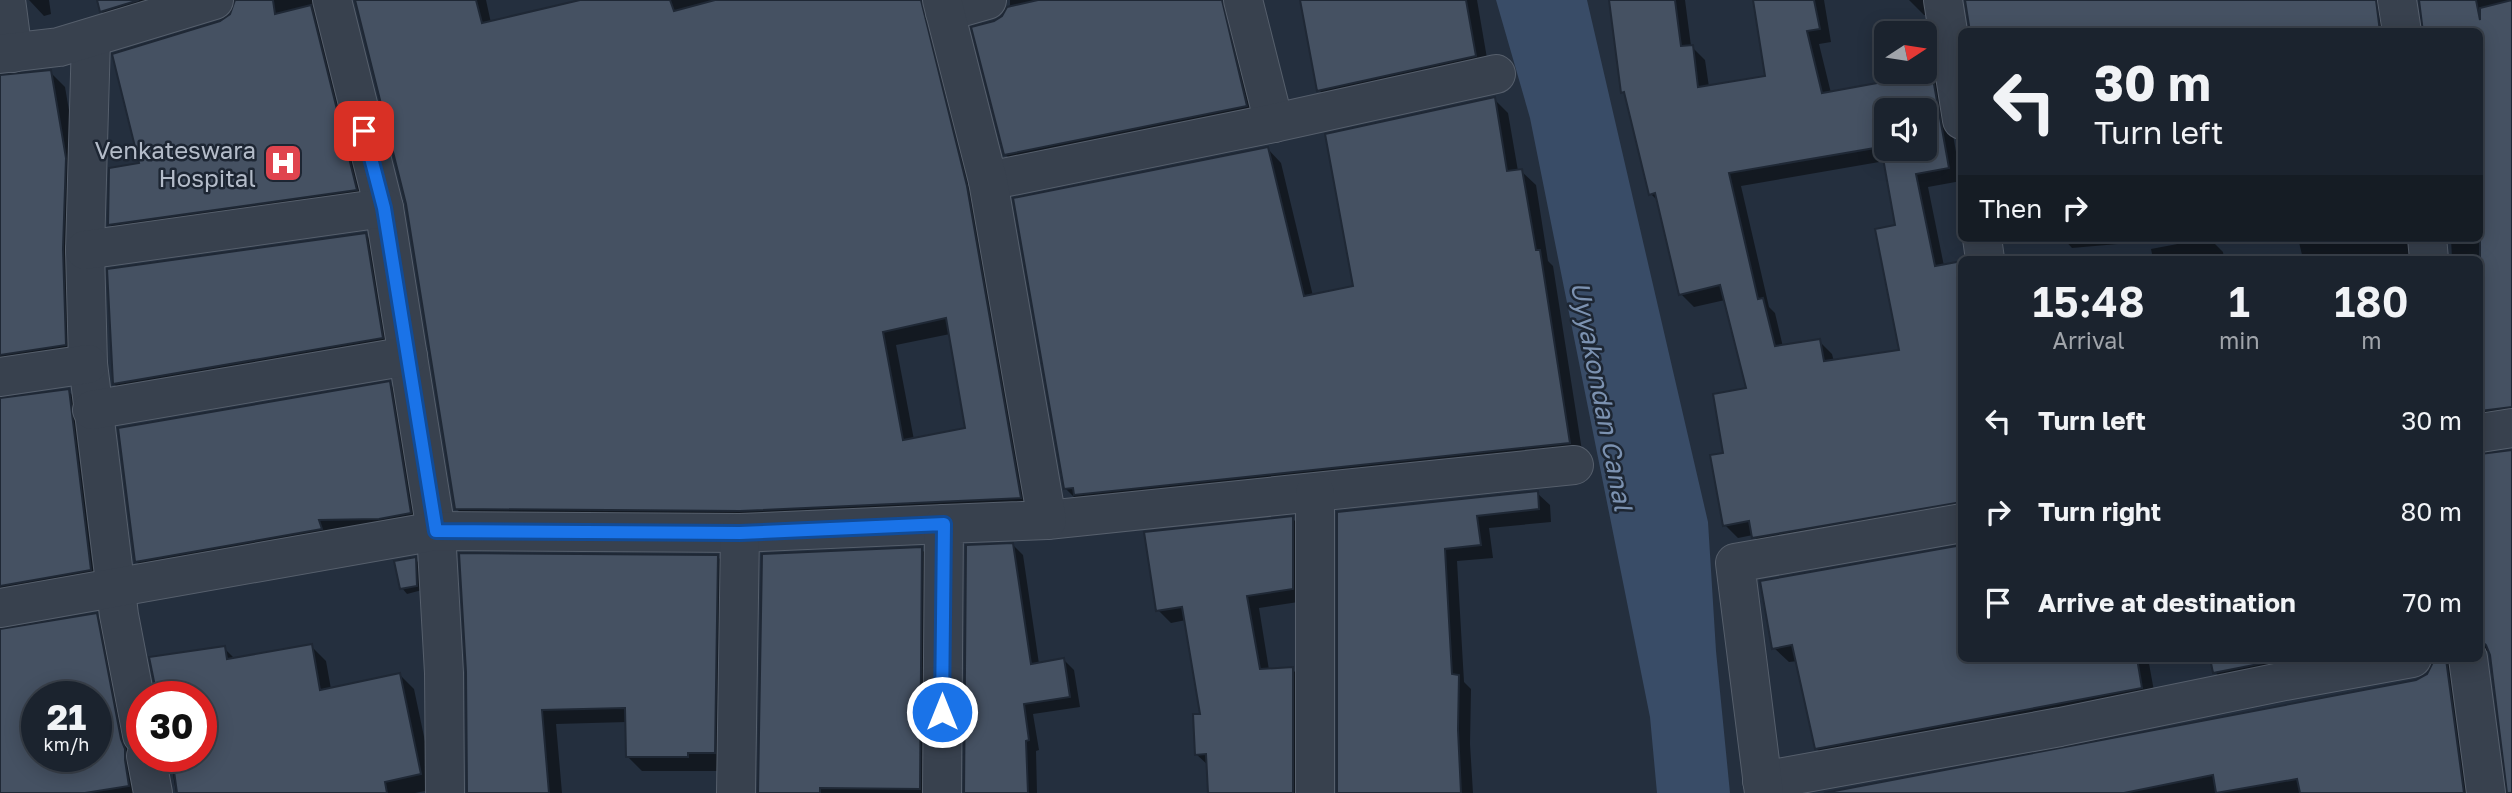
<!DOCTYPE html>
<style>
body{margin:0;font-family:"Golos Text",sans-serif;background:#282f3a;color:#f1f3f6;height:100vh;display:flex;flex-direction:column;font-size:26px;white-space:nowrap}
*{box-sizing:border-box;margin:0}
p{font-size:23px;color:#a0a4aa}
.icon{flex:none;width:38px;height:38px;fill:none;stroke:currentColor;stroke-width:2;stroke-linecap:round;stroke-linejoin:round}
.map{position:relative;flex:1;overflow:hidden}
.panel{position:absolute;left:1958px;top:256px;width:525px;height:406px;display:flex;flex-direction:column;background:#1b232e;border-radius:10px;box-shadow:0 4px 18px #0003,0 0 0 2px #39404a}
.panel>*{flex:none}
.hud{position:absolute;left:1958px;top:28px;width:525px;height:214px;border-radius:10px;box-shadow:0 4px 18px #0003,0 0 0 2px #39404a;background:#1b232e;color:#f1f3f6;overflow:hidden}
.needle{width:46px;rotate:78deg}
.fabs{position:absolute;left:1874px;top:21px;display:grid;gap:14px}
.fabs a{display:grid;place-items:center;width:63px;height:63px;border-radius:10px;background:#1b232e;box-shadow:0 4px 18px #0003,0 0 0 2px #39404a;font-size:35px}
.speed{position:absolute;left:21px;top:681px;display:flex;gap:14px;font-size:35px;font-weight:700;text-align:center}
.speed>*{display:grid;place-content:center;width:91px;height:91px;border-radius:50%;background:#1b232e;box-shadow:0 4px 18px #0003,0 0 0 2px #39404a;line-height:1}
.speed small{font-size:18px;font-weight:400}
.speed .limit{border:10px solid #d22;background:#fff;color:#111}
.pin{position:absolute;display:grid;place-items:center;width:60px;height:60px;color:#fff;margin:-30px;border-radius:14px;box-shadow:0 4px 10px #0006}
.me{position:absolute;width:77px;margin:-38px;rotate:0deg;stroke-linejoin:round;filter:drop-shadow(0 0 5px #0008)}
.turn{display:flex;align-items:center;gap:24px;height:147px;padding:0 21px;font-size:32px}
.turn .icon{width:91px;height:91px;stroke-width:2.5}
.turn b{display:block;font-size:49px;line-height:60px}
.then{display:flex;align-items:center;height:66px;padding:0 21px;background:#0003;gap:14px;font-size:26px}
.eta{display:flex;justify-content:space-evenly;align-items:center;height:119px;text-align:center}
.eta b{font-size:42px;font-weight:600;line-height:49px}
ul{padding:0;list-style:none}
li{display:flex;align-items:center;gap:21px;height:91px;padding:0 21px}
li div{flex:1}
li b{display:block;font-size:26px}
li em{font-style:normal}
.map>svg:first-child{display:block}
.water{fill:#394c67}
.shadow{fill:#0007;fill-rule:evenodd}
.building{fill:#455162;stroke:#1f2835;stroke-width:2;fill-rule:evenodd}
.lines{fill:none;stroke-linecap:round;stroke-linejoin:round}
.minor-casing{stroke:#565f6c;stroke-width:40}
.tertiary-casing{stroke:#565f6c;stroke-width:40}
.minor{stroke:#38414e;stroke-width:38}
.tertiary{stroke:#38414e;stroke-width:38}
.route-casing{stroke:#114b97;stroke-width:18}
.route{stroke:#1a73e8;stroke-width:12}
.labels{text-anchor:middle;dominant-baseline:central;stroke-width:5;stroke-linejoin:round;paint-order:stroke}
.poi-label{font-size:24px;fill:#b4bcc9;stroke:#1d2633;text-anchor:end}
.water-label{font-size:26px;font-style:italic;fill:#7c92b1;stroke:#1d2633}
</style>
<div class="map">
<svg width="2512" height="793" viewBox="0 0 2512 793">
<rect width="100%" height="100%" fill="#242f3e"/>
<polygon class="water" points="1496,0 1587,0 1708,522 1716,651 1730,793 1657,793 1650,717 1530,118"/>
<g class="shadow">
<polygon points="29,0 49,0 51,14 44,16"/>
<polygon points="99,0 197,0 115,25 101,11"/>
<polygon points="237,0 329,0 370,203 123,238 109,224 222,22 232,16"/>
<path d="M356,0h130l5,23 97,-23h351l41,201 54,310 -564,12 -14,-15 -49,-304zM950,334l17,95 -53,11 -18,-95z"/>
<polygon points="1010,0 1240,0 1260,120 1020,169 1006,155 994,23 1003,17 1010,5"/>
<polygon points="1302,0 1477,0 1489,70 1332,104 1319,90"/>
<path d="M1611,0h74l6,46 14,14 4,27 58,-10 -13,-77h70l7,42 -12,2 12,49 101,-18 13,13 16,93 -33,6 16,79 18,-3v253l-195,34 -14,-15 -15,3 -13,-13v-71l23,-64 -23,-90 -31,7 -13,-13 -22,-92 -8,-8 -24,-98 -4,-4zM1886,110h39v39h-39zM1885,161l12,65 4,125 -67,11 -2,-8 -13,-13 -36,6 -8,-34 -6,-6 -28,-121z"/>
<polygon points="1909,0 1941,0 1936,15 1924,15"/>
<polygon points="1967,0 2396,0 2391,32 1972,32"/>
<polygon points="2421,0 2512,0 2512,422 2480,431 2480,259 2452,259 2451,238 2480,238 2480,32"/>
<polygon points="50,72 65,87 80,175 80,360 0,377 0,77"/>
<polygon points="1494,99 1508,113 1518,171 1521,171 1536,185 1548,261 1553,266 1583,457 1080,503 1066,489 1267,148 1281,163 1313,296 1355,287"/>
<polygon points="365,234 378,247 394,350 127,396 114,384"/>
<polygon points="2063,238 2128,238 2129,243 2072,248"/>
<polygon points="2209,238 2223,252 2224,259 2153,259 2151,249"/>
<polygon points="2298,238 2426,238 2419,259 2303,259"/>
<polygon points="389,383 403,397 424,527 150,575 136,561"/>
<polygon points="68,391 84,406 106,585 0,608 0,400"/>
<polygon points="2512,452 2512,793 2509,793 2490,651 2480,651 2480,456"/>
<polygon points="1537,493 1550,505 1551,522 1489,528 1493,558 1457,561 1464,682 1471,689 1470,744 1473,793 1339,793 1339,513"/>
<polygon points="1292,518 1305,531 1305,601 1259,608 1269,670 1292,669 1305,682 1305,793 1210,793 1209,766 1196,754 1202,715 1186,620 1171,623 1158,610"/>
<polygon points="1013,545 1023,555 1039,664 1064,660 1074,670 1080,707 1033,714 1039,750 1036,751 1037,793 966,793"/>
<polygon points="1962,547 1962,658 2148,658 2156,702 1831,763 1816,748 1798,661 1789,662 1774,648"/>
<polygon points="921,549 936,563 934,793 760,793"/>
<polygon points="717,556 732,571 729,771 642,771 628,757 627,722 556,724 562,793 469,793 468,672"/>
<polygon points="415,559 420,564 422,590 407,594 402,588"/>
<polygon points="96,615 111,630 142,793 79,793 72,756 96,756 96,696 37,696 35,793 0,793 0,631"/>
<polygon points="311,646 326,661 331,689 399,674 414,689 435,789 415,793 176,793 170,756 201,756 201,696 159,696 151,658 224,648 235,659"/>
<polygon points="2211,658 2383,658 2229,687 2215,672"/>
<polygon points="2435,658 2467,658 2476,793 1828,793 2416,681 2428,676 2434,665"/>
</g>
<g class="building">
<polygon points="97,0 139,0 100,12"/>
<polygon points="235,0 273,0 275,14 311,5 357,190 108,225 109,168 139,163 112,54 220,21 230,14"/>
<path d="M355,0h121l6,23 98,-23h90l4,11 41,-11h206l46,186 54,312 -281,13 -285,-2 -49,-305zM946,318l19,110 -62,12 -20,-108z"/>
<polygon points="1038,0 1222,0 1247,106 1004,155 971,27 994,21 1002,16 1007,7"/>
<polygon points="1300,0 1466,0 1476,56 1317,91"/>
<path d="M1609,0h66l6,46 12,-1 5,42 67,-11 -12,-76h61l6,29 -13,2 15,62 110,-20 17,95 -33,6 19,92 27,-5v241l-210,36 -3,-17 -26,5 -13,-71 13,-2 -10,-59 33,-6 -26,-103 -41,10 -24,-102 -6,2 -25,-103 -3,1zM1886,110h39v39h-39zM1881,147l14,78 -20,4 24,121 -75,11 -4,-22 -45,7 -12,-48 -5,1 -29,-126z"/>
<polygon points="1965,0 2376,0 2380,32 1970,32"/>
<polygon points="2419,0 2476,0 2480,20 2480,8 2512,0 2512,407 2480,411 2480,32 2423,32"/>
<polygon points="51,70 66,158 63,249 66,345 0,355 0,75"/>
<polygon points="1495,97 1507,171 1522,169 1536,250 1540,250 1570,443 1074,495 1073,488 1064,489 1013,198 1268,147 1304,296 1353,286 1325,134"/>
<polygon points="366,233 383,338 113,384 107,269"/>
<polygon points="390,381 411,513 379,519 319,520 322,529 135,562 118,428"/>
<polygon points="69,389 91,570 0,586 0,398"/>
<polygon points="2512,450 2512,793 2507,793 2490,655 2486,645 2480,640 2480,454"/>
<polygon points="1538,491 1539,509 1477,516 1481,545 1445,549 1452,674 1459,675 1458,730 1461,793 1337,793 1337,512"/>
<polygon points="1293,516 1293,589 1247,596 1260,669 1293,667 1293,793 1208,793 1206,754 1195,755 1193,714 1200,714 1182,607 1156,611 1144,532"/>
<polygon points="1013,543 1031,664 1064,658 1070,697 1024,704 1029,740 1026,741 1028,793 964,793 966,545"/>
<polygon points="1962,545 1962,658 2137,658 2142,688 1815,749 1792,645 1772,649 1760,581"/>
<polygon points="922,547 920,789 820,788 820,793 758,793 762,554"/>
<polygon points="459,553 718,555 715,753 688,753 688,757 626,757 625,708 542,710 549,793 467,793 466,672"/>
<polygon points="416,557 417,586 400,589 394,561"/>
<path d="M97,613l24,126 4,10v11l4,26 -44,7h-85v-164zM37,696h59v60h-59z"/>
<polygon points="312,644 320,690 400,673 421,774 385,782 387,793 177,793 173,764 201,760 201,696 157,696 149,657 225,646 227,659"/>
<polygon points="2210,658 2289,658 2213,673"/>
<polygon points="2446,659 2464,793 2300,793 2297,779 2216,793 2213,775 2124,793 1824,793 2416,680 2427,674 2433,662"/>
</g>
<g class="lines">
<defs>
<g id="minor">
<polyline points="6,0 13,53"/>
<polyline points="332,0 384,208 436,531 444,673 445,793"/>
<polyline points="1243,0 1274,123"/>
<polyline points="1943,0 1962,120"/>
<polyline points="2397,0 2402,32"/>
<polyline points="945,12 987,0"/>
<polyline points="91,39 85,250 88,364 119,615 142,735"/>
<polyline points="988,181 1274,123 1496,74"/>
<polyline points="1982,238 1985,259"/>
<polyline points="2427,238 2429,259"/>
<polyline points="85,250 384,208"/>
<polyline points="0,377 88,364"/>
<polyline points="92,410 408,356"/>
<polyline points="2480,433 2512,428"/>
<polyline points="1047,520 1574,465"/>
<polyline points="0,608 436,531 740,533 944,524"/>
<polyline points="2468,658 2486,793"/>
<polyline points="146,756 153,793"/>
<polyline points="1762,781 2060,727 2285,681 2412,658"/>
<polyline points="736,793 740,533"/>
<polyline points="942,793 944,524 1047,520 988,181 942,0"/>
<polyline points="1315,793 1315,493"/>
<polyline points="1764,793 1735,563 1962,523"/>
</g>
<polyline id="tertiary" points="0,54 59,47 214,0"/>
</defs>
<use href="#minor" class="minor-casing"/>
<use href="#tertiary" class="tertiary-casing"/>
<use href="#minor" class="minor"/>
<use href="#tertiary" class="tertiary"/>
</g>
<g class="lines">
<defs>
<polyline id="route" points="364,131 384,208 436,531 740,533 944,524 942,712"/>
</defs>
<use href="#route" class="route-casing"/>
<use href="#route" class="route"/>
</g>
<defs>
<symbol id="hospital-square" viewBox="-11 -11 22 22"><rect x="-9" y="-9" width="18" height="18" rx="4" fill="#e0444e" stroke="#1d2633"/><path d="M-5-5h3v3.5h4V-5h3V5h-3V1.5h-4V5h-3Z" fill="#fff"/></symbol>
</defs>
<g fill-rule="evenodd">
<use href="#hospital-square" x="261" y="141" width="44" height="44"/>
</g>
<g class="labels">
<g class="poi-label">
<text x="256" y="149">Venkateswara<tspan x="256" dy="28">Hospital</tspan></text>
</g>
<g class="water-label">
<text transform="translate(1602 396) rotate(79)">Uyyakondan Canal</text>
</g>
</g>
</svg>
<div class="fabs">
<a><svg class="needle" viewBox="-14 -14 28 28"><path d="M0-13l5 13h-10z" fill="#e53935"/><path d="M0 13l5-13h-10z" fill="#a0a4aa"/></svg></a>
<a><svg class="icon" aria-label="sound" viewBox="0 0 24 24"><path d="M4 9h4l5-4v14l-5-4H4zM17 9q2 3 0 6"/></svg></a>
</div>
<div class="speed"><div>21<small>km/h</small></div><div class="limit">30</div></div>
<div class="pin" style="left:364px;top:131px;background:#d93025"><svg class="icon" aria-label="arrive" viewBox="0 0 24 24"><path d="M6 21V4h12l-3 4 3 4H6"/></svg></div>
<svg class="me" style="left:942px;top:712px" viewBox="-20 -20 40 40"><circle r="17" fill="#1a73e8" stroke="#fff" stroke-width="3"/><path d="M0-11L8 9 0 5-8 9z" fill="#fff"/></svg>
<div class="hud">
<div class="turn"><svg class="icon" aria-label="left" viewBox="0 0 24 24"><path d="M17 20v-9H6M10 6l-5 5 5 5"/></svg><div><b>30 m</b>Turn left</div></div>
<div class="then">Then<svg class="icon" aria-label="right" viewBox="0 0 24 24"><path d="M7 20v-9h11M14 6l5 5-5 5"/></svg></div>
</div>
<section class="panel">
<div class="eta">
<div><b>15:48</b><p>Arrival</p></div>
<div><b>1</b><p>min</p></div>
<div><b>180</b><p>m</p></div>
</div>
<ul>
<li><svg class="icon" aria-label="left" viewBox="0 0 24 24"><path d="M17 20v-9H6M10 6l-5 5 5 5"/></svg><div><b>Turn left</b></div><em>30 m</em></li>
<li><svg class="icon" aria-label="right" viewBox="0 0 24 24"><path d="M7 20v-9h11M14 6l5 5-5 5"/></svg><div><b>Turn right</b></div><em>80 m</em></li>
<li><svg class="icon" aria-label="arrive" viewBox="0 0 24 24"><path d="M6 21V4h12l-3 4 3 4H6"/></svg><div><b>Arrive at destination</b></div><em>70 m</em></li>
</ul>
</section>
</div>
